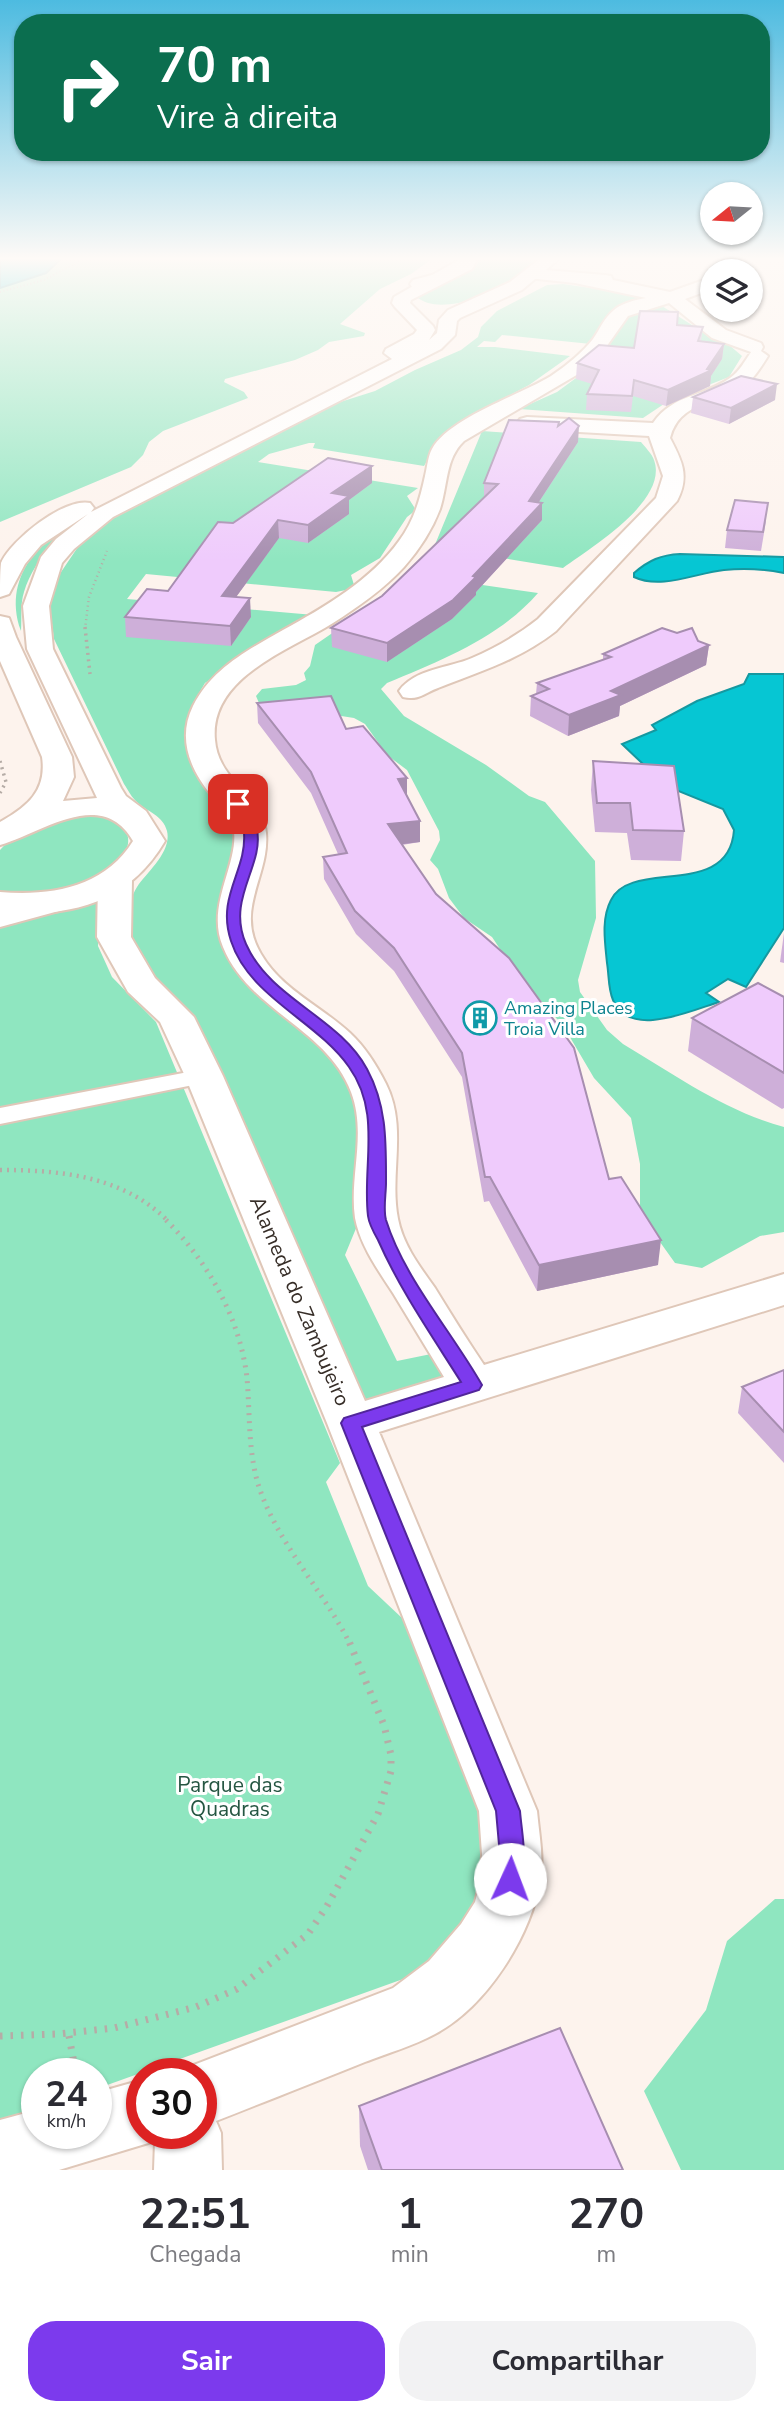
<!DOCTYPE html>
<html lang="pt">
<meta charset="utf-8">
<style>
body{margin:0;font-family:"Nunito Sans",sans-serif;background:#f2f2f3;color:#2b2b33;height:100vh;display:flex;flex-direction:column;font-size:26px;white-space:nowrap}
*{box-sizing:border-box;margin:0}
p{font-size:23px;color:#7c7c81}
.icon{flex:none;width:38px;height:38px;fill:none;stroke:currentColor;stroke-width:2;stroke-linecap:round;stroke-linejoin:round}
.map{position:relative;height:2170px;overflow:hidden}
.details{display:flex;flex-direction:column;background:#fff;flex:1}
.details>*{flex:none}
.top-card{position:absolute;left:14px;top:14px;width:756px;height:147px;border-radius:28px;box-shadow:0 2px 5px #0004;background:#0b6e4f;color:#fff;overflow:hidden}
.needle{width:46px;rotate:252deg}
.buttons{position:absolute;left:700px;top:182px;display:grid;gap:14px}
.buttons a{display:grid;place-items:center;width:63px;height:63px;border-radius:50%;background:#fff;box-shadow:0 2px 5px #0004;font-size:35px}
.speed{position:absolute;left:21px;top:2058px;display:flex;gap:14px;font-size:35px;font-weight:700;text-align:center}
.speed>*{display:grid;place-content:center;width:91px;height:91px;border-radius:50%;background:#fff;box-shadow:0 2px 5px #0004;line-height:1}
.speed small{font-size:18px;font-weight:400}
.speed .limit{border:10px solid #d22;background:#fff;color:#111}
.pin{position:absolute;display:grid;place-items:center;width:60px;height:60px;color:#fff;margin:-30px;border-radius:14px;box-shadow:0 4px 10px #0006}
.me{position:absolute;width:77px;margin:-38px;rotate:2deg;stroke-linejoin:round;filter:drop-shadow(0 0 5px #0008)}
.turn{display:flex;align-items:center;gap:24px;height:147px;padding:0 28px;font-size:32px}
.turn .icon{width:91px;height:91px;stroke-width:2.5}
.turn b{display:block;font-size:49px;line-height:60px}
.eta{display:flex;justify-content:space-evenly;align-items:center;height:119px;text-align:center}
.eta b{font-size:42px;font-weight:700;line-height:49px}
.action{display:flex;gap:14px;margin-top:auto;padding:14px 28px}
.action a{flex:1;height:80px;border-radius:28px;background:#7c3aed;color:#fff;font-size:28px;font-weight:700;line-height:80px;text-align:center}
.action a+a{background:#f2f2f3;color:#2b2b33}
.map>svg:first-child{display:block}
.green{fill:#8fe6c0}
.water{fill:#06c6d3;stroke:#1598a0;stroke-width:2}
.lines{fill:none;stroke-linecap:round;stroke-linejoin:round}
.service-casing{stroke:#dfc7b8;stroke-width:4}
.minor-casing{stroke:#dfc7b8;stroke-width:4}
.secondary-casing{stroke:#dfc7b8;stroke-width:4}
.path-far5{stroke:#b5aca6;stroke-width:2;stroke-dasharray:1 2.5;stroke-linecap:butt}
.path-far4{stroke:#b5aca6;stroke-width:2.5;stroke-dasharray:1 3.5;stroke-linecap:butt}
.path-far3{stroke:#b5aca6;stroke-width:3.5;stroke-dasharray:2 4.5;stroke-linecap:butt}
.path-far2{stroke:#b5aca6;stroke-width:4.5;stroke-dasharray:2 5;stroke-linecap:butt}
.path-far1{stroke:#b5aca6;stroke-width:5;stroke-dasharray:2 6;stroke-linecap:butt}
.path{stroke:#b5aca6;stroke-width:7;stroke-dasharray:2.5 8;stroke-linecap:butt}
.service{fill:#fff;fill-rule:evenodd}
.minor{fill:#fff;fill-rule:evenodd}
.secondary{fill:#fff;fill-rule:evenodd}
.wall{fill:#ceafd9}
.shaded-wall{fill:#a78eb0}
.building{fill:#efcbfc;stroke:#a78eb0;stroke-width:2}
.route{fill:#7c3aed;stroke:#51269a;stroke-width:2}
.labels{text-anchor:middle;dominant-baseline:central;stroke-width:6;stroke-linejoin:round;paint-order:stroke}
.culture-label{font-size:18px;fill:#0d838f;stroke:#fff;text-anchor:start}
.near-street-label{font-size:21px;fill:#372e28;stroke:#fff}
.near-park-label{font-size:21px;fill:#255642;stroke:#fff}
</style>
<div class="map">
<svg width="784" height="2170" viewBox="0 0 784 2170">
<rect width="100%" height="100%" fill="#fdf3ed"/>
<g class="green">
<polygon points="0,258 433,258 411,274 380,289 340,324 365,333 364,336 329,342 318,350 295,360 225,379 224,382 244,392 248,398 163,431 149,442 143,455 131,467 0,522"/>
<path d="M481,258l55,2c-17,24 -94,62 -120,36l60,-30z"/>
<path d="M563,284l83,12 65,41 17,7 14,12 -13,21 -59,23 -27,18 -124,-9 38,-17 38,-28 -4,-20 -89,-9 -7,7 -11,-1 -7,6h18l75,9 -41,29 -58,31 -32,25 -15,25 -111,-18 2,-5h-6l-40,11 -11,8 160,26 -11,8 9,14 -9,7 -27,41 -29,17 3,10 -3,4 -15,3 -190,-18 -19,25 187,16 -55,32 -54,36 -12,20 -3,18 48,106 -17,67 -1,35 130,149 13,43 -6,105 -12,29 52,106 39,-8 14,24 -94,27 -164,-384c-5,-7 -10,-15 -16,-21 -11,-10 -25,-16 -33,-29 -13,-22 -21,-60 -6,-83 10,-15 35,-35 30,-56 -4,-16 -20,-19 -30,-29 -5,-4 -9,-12 -13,-18l-70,-145 -4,-31 7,-30 25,-37 29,-23 223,-114 41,-13 40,-21 46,-20 17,-13 3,-10 16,-16 50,-26z"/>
<path d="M482,431l159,11c4,5 11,12 13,18 15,41 -64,88 -91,108l-129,-21z"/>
<path d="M95,509c-30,20 -60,47 -71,83 -4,12 -2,27 -3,39 -21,-59 27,-99 74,-122z"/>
<path d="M407,574l131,19c-39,45 -96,67 -151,90l-6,6 23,27 82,49 43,31 16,6 50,59 1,57 -18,62 2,12 27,38 16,14c52,31 102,67 161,83v105l-24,4 -58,32 -27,-5 -35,-49v-50l-9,-46 -37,-40 -30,-51 -50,-57 -22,-33 -28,-19 -15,-20 -11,-29 -8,-9 10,-20 -1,-9 -32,-61 -20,-15 -22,-31 -11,-6 -95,-15 -3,-7 6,-7 34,-4 10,-5 -2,-7 6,-7 5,-21 55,-38z"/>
<path d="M85,815c7,0 15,0 22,1 19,5 29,26 14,41 -30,28 -81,45 -121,34v-41c23,-25 53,-29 85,-35z"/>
<polygon points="101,900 98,946 112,977 156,1022 340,1463 326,1482 368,1586 402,1618 480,1809 485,1850 480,1890 463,1922 437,1953 406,1978 96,2089 96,2074 37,2074 37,2110 0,2123 0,927"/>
<polygon points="775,1899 784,1899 784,2170 681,2170 644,2091 706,2010 727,1941"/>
</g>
<g class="water">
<polygon points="0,258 62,258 46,273 0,288"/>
<path d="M680,554l104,3v16c-20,-4 -39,-5 -60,-3 -28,3 -63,20 -90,7v-4c15,-13 27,-18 46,-19z"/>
<path d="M749,674h35v254l-38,59 -18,-8 -22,14 13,9c-29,9 -90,37 -106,-2 -5,-11 -4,-26 -6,-37 -2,-21 -6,-44 4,-63 20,-42 118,0 123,-70l-11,-21 -57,-23 -44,-42 34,-14 -4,-5 45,-24 47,-17z"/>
</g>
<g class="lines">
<defs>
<g id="service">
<polygon points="451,270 455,271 455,275 421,284 422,290 414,290 410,284 413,280"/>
<polygon points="204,1069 213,1071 216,1076 213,1081 0,1124 0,1108"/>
</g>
<g id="minor">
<polygon points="729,258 747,258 735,271 718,271"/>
<path d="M534,269l71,6 6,1 2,4 57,12 42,-15v12l-27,10 41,31 35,13 2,4 -2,4 7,5c-7,11 -14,23 -25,31 -27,19 -63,13 -73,51 12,23 20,38 7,63l-121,130c-37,29 -75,40 -118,57 -14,5 -19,13 -35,9l-4,-6c15,-22 50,-23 73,-33 23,-10 46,-23 66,-39l118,-121 7,-22 -14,-40 -122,-7 -7,-2 -3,-4 3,-4 7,-2 126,6c21,-30 49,-25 77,-45 9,-6 15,-17 21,-26l-39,-14 -43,-35 -41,13 -24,34 -24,23 -116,68c-19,18 -16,44 -24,68 -8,21 -21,41 -36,58 -20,22 -46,40 -71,56 -43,27 -124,54 -118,117 3,41 47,56 51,93 4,43 -32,76 -5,121 21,36 60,52 89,79 15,14 27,33 36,51 22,44 3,89 12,135 5,26 22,48 37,69 16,26 32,52 49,77l300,-91v31l-405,127 158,379c2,23 7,46 3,69 -9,57 -54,127 -105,154 -22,12 -47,19 -70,28 -49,20 -99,39 -149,59l5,12 1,37h-68l1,-29 -96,29h-59v-50l37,-10v23h59v-40l46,-13v53h59v-59h-24l1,-3 215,-83 36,-27 32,-37 14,-22 6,-23 1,-25 -3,-43 -152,-388 -142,-347 -25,-54 -32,-30 -31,-55 1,-57 5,-7 12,-3 12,3 5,7 -1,57 24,41 39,39 29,59 142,325 79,-24c-17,-28 -34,-56 -51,-84 -15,-23 -33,-48 -38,-75 -6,-42 12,-84 -4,-126 -24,-64 -102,-81 -128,-145 -20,-47 25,-93 7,-130 -4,-8 -13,-14 -18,-21 -22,-26 -35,-58 -19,-90 19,-38 55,-56 90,-76 42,-23 88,-50 116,-89 15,-20 21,-42 26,-65 2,-8 3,-20 7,-27 17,-31 88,-54 119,-73 15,-10 31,-23 42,-37 7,-10 11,-21 21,-29 8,-7 21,-10 32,-12l-71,-15 -47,-5 -2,-4 2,-4z"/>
<polygon points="65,889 77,892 82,899 77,906 0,927 0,906"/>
</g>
<path id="secondary" d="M462,258h16l-6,11 -61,31 -1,3 23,23 2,4 -6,10 8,-7 2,-13 9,-10 62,-28 31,-24h19l-38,32 -62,28 -3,3 -2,14 -14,14 -328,168 -39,32 -12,14 -13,43 4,43 68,139 5,8 20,15 19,30c-37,63 -96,77 -165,71v-20c51,4 104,-4 133,-51 -32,-55 -92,-7 -133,4v-23c27,-15 47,-31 42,-65l-42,-96v-45l9,2 7,19 56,120 2,20 -11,24 34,-3 -70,-149 -4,-43 18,-49 15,-18 32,-25 -47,31 -16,19 -16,30 -9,3c0,-10 0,-25 1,-34 10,-23 64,-66 89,-60l4,5 -3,4 301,-153 -8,-6 2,-4 28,-15 3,-4 -22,-23 -3,-4 2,-6z"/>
</defs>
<use href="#service" class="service-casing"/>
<use href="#minor" class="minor-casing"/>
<use href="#secondary" class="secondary-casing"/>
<polyline class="path-far5" points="0,292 44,280 86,258"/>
<polyline class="path-far4" points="85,629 89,597 107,551"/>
<g class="path-far3">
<polyline points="85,627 90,674"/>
<polyline points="0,761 6,782 0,793"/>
</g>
<path class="path-far2" d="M0,1170c61,0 123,6 168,51"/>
<path class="path-far1" d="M166,1220c42,42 74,98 81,158 3,35 1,72 11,106 18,57 63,104 90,156"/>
<g class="path">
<polyline points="0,2036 58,2034 114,2028 196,2007 237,1989 308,1934 327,1906 378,1814 391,1771 391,1755 384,1725 348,1639"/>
<polyline points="69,2036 76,2074"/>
</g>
<use href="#service" class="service"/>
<use href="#minor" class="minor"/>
<use href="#secondary" class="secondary"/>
</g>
<g class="wall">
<polygon points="677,325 703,327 701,341 724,344 722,359 711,376 710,386 666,406 633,396 631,412 586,410 587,394 592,384 576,379 577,363 634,348"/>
<polygon points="693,397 775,400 729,424 691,413"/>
<polygon points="559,425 578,442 539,502 542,520 476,592 476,595 452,619 387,662 332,647 331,628 382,596 484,498 484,483"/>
<polygon points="372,483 349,500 349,514 308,543 279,538 236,597 251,617 231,646 126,637 125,617 168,591 233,523"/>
<polygon points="766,521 761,551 725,548 727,530"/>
<polygon points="698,641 709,645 706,665 620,706 619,716 568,736 530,716 531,696 536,694 537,683 603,660 603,654"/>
<polygon points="257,703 346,729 407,778 407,795 420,842 402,845 609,1179 658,1265 537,1291 489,1201 484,1202 462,1077 394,971 356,934 324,879 323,857 338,854 311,793 258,723"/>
<polygon points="593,761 684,831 681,861 631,860 627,833 595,832 591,790"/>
<polygon points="784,933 784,963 780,962"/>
<polygon points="784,997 784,1108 782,1109 688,1051 692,1018"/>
<polygon points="784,1370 784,1463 738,1413 742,1387"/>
<polygon points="359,2106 623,2170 368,2170 360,2146"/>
</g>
<g class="shaded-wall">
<polygon points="724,344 722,359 711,376 710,386 666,406 668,390"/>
<polygon points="777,384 775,400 729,424 731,408"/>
<polygon points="579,426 578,442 529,517 542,503 542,520 476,592 476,595 452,619 387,662 387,643 473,576"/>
<polygon points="372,466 372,483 349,500 349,514 308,543 308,525 332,493"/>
<polygon points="278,520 279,538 223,615 222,596"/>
<polygon points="250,598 251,617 231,646 230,626"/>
<polygon points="709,645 706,665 620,706 619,716 568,736 569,715 611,691"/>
<polygon points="407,778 407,799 398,779"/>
<polygon points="420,821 420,842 388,846 388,824"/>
<polygon points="661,1240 658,1265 537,1291 539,1265"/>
</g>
<g class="building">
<polygon points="640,311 678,312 677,325 703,327 698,341 724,344 707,369 712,370 668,390 634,380 632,396 587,394 599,370 577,363 599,345 634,348"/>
<polygon points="741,376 777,384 731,408 693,397"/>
<polygon points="569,418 579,426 529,501 542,503 473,576 476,577 453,600 387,643 331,628 382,596 498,484 484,483 509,420 559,422 558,426"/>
<polygon points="328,458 372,466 332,493 349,496 308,525 278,520 222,596 250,598 230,626 125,617 147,589 168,591 218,522 233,523"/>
<polygon points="735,500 768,503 763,532 727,530"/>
<polygon points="662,628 677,633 692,628 698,641 709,645 611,691 621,695 569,715 531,696 549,689 537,683 611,657 603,654"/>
<polygon points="331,696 346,729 363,726 407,778 398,779 420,821 388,824 436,894 509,958 574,1048 609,1179 621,1177 661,1240 539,1265 490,1177 485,1177 462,1053 394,948 355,911 323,857 347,853 311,772 257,703"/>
<polygon points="593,761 674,766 684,831 633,830 630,803 597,803"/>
<polygon points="758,983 784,997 784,1073 692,1018"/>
<polygon points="784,1370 784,1432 742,1387"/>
<polygon points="560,2028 623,2170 382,2170 359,2106"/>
</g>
<linearGradient id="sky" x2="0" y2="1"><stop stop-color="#4dbbe0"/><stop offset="0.46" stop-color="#fefaf7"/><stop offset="1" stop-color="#fefaf7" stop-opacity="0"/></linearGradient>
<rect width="784" height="562" fill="url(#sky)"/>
<path class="route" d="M238,801l4,1c6,9 12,17 15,28 7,36 -31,69 -11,114 24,55 93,73 121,125 20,37 19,73 19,114 0,11 -3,26 0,37 18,58 66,112 96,165l-3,5 -117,37 158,384c2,25 9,53 -2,76l-8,3 -9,-3 -4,-8 3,-23 -4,-45 -155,-388 3,-5 117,-36c-29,-46 -61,-92 -83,-142 -4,-7 -9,-16 -10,-24 -6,-51 14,-103 -19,-149 -32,-46 -100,-70 -118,-126 -15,-45 16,-70 13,-108 -1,-11 -7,-20 -13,-29z"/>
<defs>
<symbol id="building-ring" viewBox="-11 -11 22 22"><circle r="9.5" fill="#fff" stroke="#0f9aa8" stroke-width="1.5"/><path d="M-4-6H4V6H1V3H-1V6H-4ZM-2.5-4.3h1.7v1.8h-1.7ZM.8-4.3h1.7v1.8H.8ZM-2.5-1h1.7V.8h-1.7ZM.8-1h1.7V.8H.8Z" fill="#0f9aa8"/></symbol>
</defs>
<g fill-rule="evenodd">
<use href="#building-ring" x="461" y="999" width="38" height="38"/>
</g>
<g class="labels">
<g class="culture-label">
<text x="504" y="1008">Amazing Places<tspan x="504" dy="21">Troia Villa</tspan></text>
</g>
<g class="near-street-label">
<text transform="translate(300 1301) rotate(67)">Alameda do Zambujeiro</text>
</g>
<g class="near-park-label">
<text x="230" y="1785">Parque das<tspan x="230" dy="24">Quadras</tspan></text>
</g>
</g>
</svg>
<div class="buttons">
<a><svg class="needle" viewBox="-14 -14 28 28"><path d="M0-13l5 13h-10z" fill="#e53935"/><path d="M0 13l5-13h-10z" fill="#7c7c81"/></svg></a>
<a><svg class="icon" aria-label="layers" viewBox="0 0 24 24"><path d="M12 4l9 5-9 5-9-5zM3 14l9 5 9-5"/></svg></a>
</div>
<div class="speed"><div>24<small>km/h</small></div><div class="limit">30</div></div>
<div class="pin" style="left:238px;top:804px;background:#d93025"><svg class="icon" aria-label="arrive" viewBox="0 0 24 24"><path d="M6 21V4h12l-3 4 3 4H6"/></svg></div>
<svg class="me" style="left:510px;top:1879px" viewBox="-20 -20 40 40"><circle r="19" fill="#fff"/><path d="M0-13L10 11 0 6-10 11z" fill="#7c3aed"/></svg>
<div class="top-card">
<div class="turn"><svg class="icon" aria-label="right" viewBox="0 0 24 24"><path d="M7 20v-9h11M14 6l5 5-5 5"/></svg><div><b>70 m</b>Vire à direita</div></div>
</div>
</div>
<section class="details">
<div class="eta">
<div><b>22:51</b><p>Chegada</p></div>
<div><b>1</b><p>min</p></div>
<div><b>270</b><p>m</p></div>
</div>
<div class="action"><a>Sair</a><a>Compartilhar</a></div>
</section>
